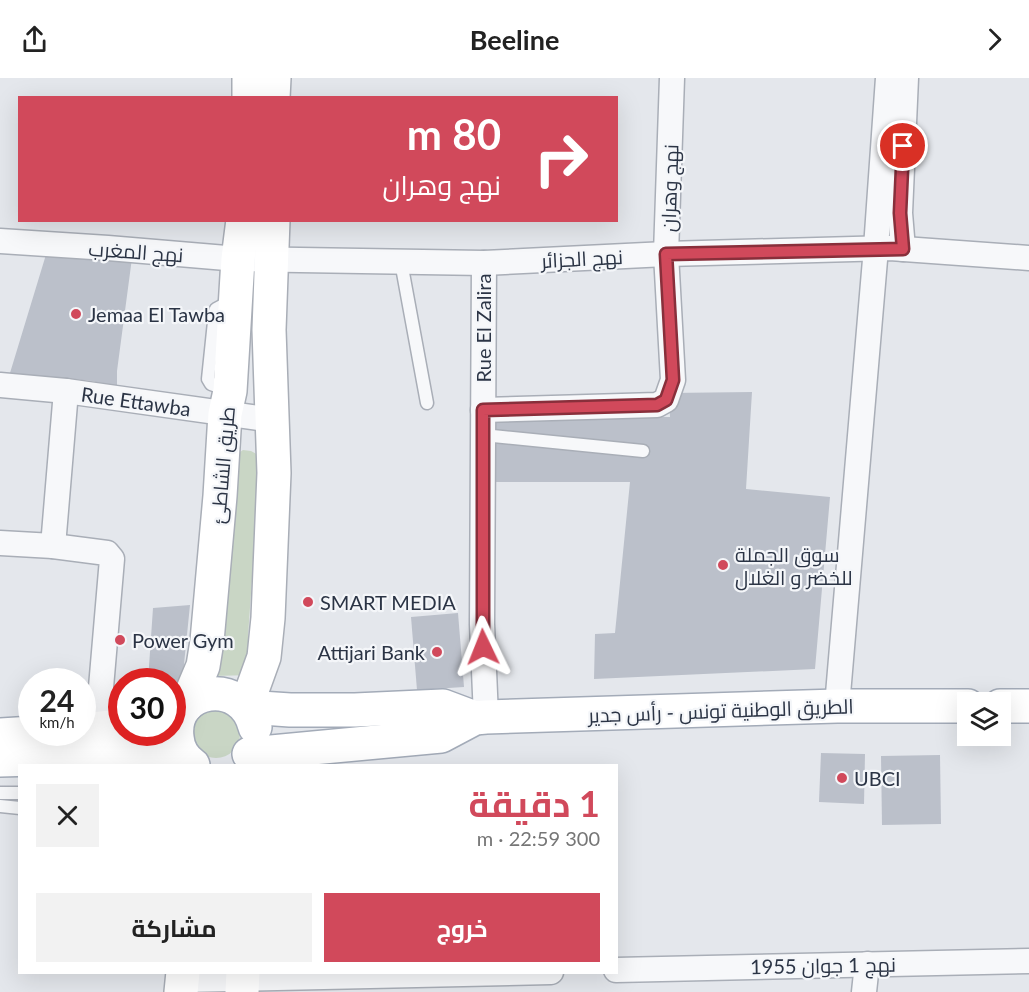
<!DOCTYPE html>
<html lang="ar">
<meta charset="utf-8">
<style>
body{margin:0;font-family:Lato,Cairo,sans-serif;background:#f2f2f2;color:#222;direction:rtl;height:100vh;display:flex;flex-direction:column;font-size:22px;white-space:nowrap}
*{box-sizing:border-box;margin:0}
p{font-size:20px;color:#767676}
.icon{flex:none;width:33px;height:33px;fill:none;stroke:currentColor;stroke-width:2;stroke-linecap:round;stroke-linejoin:round}
.map{position:relative;flex:1;overflow:hidden;direction:ltr}
.sheet{position:absolute;left:18px;top:686px;width:600px;height:210px;display:flex;flex-direction:column;background:#fff;border-radius:0px;box-shadow:0 6px 24px #0002;direction:rtl}
.sheet>*{flex:none}
.banner{position:absolute;left:18px;top:18px;width:600px;height:126px;border-radius:0px;box-shadow:0 6px 24px #0002;direction:rtl;background:#d1495b;color:#fff;overflow:hidden}
.buttons{position:absolute;left:957px;top:614px;display:grid;gap:12px}
.buttons a{display:grid;place-items:center;width:54px;height:54px;border-radius:0px;background:#fff;box-shadow:0 6px 24px #0002;font-size:30px}
.speed{position:absolute;left:18px;top:590px;display:flex;gap:12px;font-size:30px;font-weight:700;text-align:center}
.speed>*{display:grid;place-content:center;width:78px;height:78px;border-radius:50%;background:#fff;box-shadow:0 6px 24px #0002;line-height:1}
.speed small{font-size:15px;font-weight:400}
.speed .limit{border:9px solid #d22;background:#fff;color:#111}
.pin{position:absolute;display:grid;place-items:center;width:51px;height:51px;color:#fff;margin:-26px;border:3px solid #fff;border-radius:50%;box-shadow:0 2px 6px #0007}
.me{position:absolute;width:66px;margin:-33px;rotate:358deg;stroke-linejoin:round;filter:drop-shadow(0 0 4px #0008)}
.turn{display:flex;align-items:center;gap:21px;height:126px;padding:0 18px;font-size:27px}
.turn .icon{width:78px;height:78px;stroke-width:2.5}
.turn b{display:block;font-size:42px;line-height:51px}
.round{display:grid;place-items:center;flex:none;width:63px;height:63px;border-radius:0px;background:#f2f2f2}
.overview{display:flex;align-items:center;justify-content:space-between;height:102px;padding:0 18px}
h1{font-size:36px;font-weight:700;line-height:45px;color:#d1495b}
.primary-button{display:flex;gap:12px;margin-top:auto;padding:12px 18px}
.primary-button a{flex:1;height:69px;border-radius:0px;background:#d1495b;color:#fff;font-size:24px;font-weight:700;line-height:69px;text-align:center}
.primary-button a+a{background:#f2f2f2;color:#222}
header{display:flex;justify-content:space-between;align-items:center;height:78px;padding:0 18px;background:#fff;font-size:27px;font-weight:700}
.map>svg:first-child{display:block}
.green{fill:#c9d6c5}
.building{fill:#bbc0ca}
.lines{fill:none;stroke-linecap:round;stroke-linejoin:round}
.lane-casing{stroke:#a9aeb7;stroke-width:15}
.street-casing{stroke:#a9aeb7;stroke-width:27}
.secondary-casing{stroke:#a9aeb7;stroke-width:36}
.primary-casing{stroke:#a3abb8;stroke-width:36}
.lane{stroke:#f7f8fa;stroke-width:12}
.street{stroke:#f7f8fa;stroke-width:24}
.secondary{stroke:#fff;stroke-width:33}
.primary{stroke:#fff;stroke-width:33}
.route-casing{stroke:#882f3b;stroke-width:15}
.route{stroke:#d1495b;stroke-width:10}
.poi-dot{fill:#d1495b;stroke:#f4f6f9;stroke-width:2}
.labels{text-anchor:middle;dominant-baseline:central;stroke-width:4.5;stroke-linejoin:round;paint-order:stroke}
.street-label{font-size:20px;fill:#2b3445;stroke:#f4f6f9}
.poi-label{font-size:20px;fill:#2b3445;stroke:#f4f6f9;text-anchor:start}
</style>
<header><svg class="icon" aria-label="forward" viewBox="0 0 24 24"><path d="M9 5l7 7-7 7"/></svg>Beeline<svg class="icon" aria-label="share" viewBox="0 0 24 24"><path d="M12 15V3M7 8l5-5 5 5M5 13v7h14v-7"/></svg></header>
<div class="map">
<svg width="1029" height="914" viewBox="0 0 1029 914">
<rect width="100%" height="100%" fill="#e4e7ec"/>
<g class="green">
<polygon points="243,372 251,373 258,377 260,386 248,558 258,570 255,597 212,598 237,376"/>
<circle cx="216" cy="656" r="24"/>
</g>
<g class="building">
<polygon points="48,170 132,180 117,293 117,310 92,303 10,295"/>
<polygon points="752,314 746,411 830,419 815,591 594,601 595,556 615,555 630,404 492,404 493,337 670,339 669,315"/>
<polygon points="190,527 181,616 172,616 172,603 148,603 153,530"/>
<polygon points="458,535 464,609 417,612 411,539"/>
<polygon points="821,675 865,676 864,726 819,724"/>
<polygon points="940,677 941,746 882,747 881,678"/>
</g>
<g class="lines">
<defs>
<g id="lane">
<polyline points="401,184 427,325"/>
<polyline points="228,312 211,306 208,301 215,234 216,231 231,223"/>
<polyline points="483,357 643,373"/>
<polyline points="0,715 20,715"/>
<polyline points="0,728 20,730"/>
</g>
<g id="street">
<polyline points="0,163 108,170 238,181 484,185 666,176 890,170 1029,180"/>
<polyline points="903,171 900,135 906,0"/>
<polyline points="484,185 482,546 486,639"/>
<polyline points="0,307 66,313 273,342"/>
<polyline points="483,332 657,327 666,322 673,302 666,176 672,0"/>
<polyline points="0,465 53,468 66,313"/>
<polyline points="53,468 107,475 112,481 100,621 94,651"/>
<polyline points="837,628 876,170 888,0"/>
<polyline points="616,892 1029,883"/>
<polyline points="182,902 551,894"/>
<polyline points="864,914 867,886"/>
</g>
<g id="secondary">
<polyline points="249,20 249,0"/>
<polyline points="273,20 274,0"/>
<polyline points="186,628 203,588 207,563 220,418 225,336 230,313 238,181 243,142"/>
<polyline points="246,629 264,579 268,540 274,395 269,252 273,142"/>
<polyline points="181,914 183,894"/>
<polyline points="242,914 243,894"/>
</g>
<g id="primary">
<polyline points="1000,628 1029,628"/>
<polyline points="246,629 290,632 355,632 443,628 475,640"/>
<polyline points="82,652 122,648"/>
<polyline points="0,657 49,654"/>
<polyline points="249,676 441,658 475,640 486,639 837,628 968,628"/>
<polyline points="0,682 182,677"/>
<path d="M193,687c-10,-7 -15,-16 -16,-28 -6,-50 66,-61 78,-10"/>
</g>
</defs>
<use href="#lane" class="lane-casing"/>
<use href="#street" class="street-casing"/>
<use href="#secondary" class="secondary-casing"/>
<use href="#primary" class="primary-casing"/>
<use href="#lane" class="lane"/>
<use href="#street" class="street"/>
<use href="#secondary" class="secondary"/>
<use href="#primary" class="primary"/>
</g>
<g class="lines">
<defs>
<polyline id="route" points="483,569 483,332 657,327 666,322 673,302 666,176 903,171 900,135 903,68"/>
</defs>
<use href="#route" class="route-casing"/>
<use href="#route" class="route"/>
</g>
<g class="poi-dot">
<circle cx="76" cy="236" r="6"/>
<circle cx="723" cy="487" r="6"/>
<circle cx="308" cy="524" r="6"/>
<circle cx="120" cy="562" r="6"/>
<circle cx="437" cy="574" r="6"/>
<circle cx="842" cy="700" r="6"/>
</g>
<g class="labels">
<g class="street-label">
<text transform="translate(669 110) rotate(-88)">نهج وهران</text>
<text transform="translate(136 173) rotate(4)">نهج المغرب</text>
<text transform="translate(582 180) rotate(-3)">نهج الجزائر</text>
<text transform="translate(483 250) rotate(-90)">Rue El Zalira</text>
<text transform="translate(136 323) rotate(8)">Rue Ettawba</text>
<text transform="translate(222 387) rotate(-85)">طريق الشاطئ</text>
<text transform="translate(721 632) rotate(-2)">الطريق الوطنية تونس - رأس جدير</text>
<text transform="translate(823 887) rotate(-1)">نهج 1 جوان 1955</text>
</g>
<g class="poi-label">
<text x="88" y="236">Jemaa El Tawba</text>
<text x="735" y="476">سوق الجملة<tspan x="735" dy="23">للخضر و الغلال</tspan></text>
<text x="320" y="524">SMART MEDIA</text>
<text x="132" y="562">Power Gym</text>
<text x="425" y="574" text-anchor="end">Attijari Bank</text>
<text x="854" y="700">UBCI</text>
</g>
</g>
</svg>
<div class="buttons">
<a><svg class="icon" aria-label="layers" viewBox="0 0 24 24"><path d="M12 4l9 5-9 5-9-5zM3 14l9 5 9-5"/></svg></a>
</div>
<div class="speed"><div>24<small>km/h</small></div><div class="limit">30</div></div>
<div class="pin" style="left:903px;top:68px;background:#d93025"><svg class="icon" aria-label="arrive" viewBox="0 0 24 24"><path d="M6 21V4h12l-3 4 3 4H6"/></svg></div>
<svg class="me" style="left:483px;top:569px" viewBox="-20 -20 40 40"><path d="M0-17L14 15 0 8-14 15z" fill="#d1495b" stroke="#fff" stroke-width="4"/></svg>
<div class="banner">
<div class="turn"><svg class="icon" aria-label="right" viewBox="0 0 24 24"><path d="M7 20v-9h11M14 6l5 5-5 5"/></svg><div><b>80 m</b>نهج وهران</div></div>
</div>
<section class="sheet">
<div class="overview"><div><h1>1 دقيقة</h1><p>300 m · 22:59</p></div><a class="round"><svg class="icon" aria-label="close" viewBox="0 0 24 24"><path d="M6 6l12 12M18 6L6 18"/></svg></a></div>
<div class="primary-button"><a>خروج</a><a>مشاركة</a></div>
</section>
</div>
